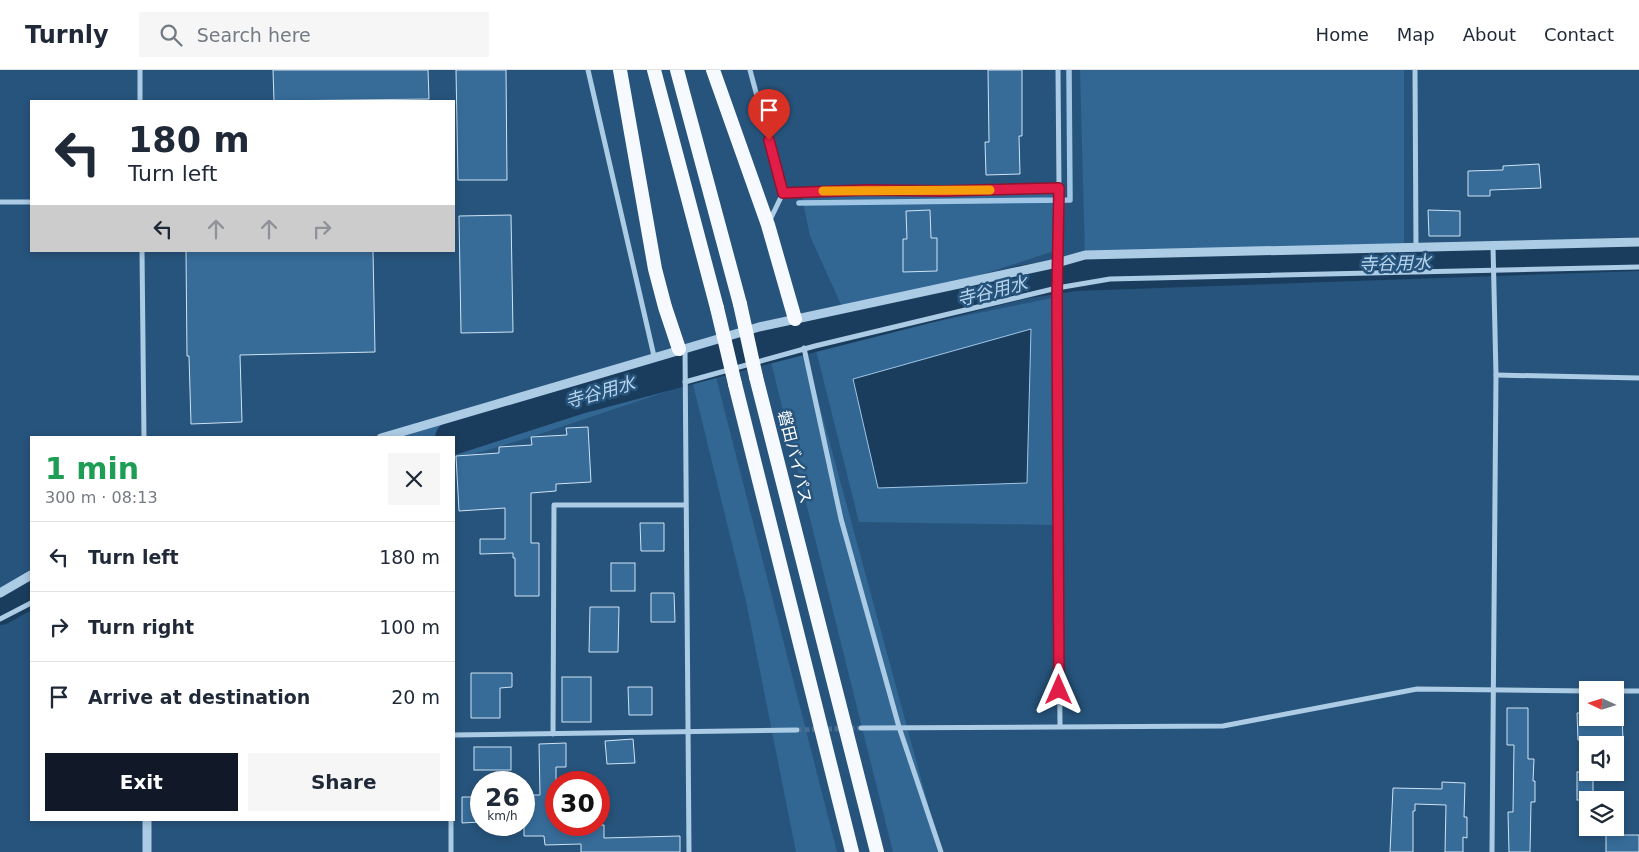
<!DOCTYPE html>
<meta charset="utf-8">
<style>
body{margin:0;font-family:"DejaVu Sans","Noto Sans JP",sans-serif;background:#f6f6f7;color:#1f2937;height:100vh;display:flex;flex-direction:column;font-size:19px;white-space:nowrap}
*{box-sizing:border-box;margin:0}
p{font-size:16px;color:#747a83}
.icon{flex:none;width:28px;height:28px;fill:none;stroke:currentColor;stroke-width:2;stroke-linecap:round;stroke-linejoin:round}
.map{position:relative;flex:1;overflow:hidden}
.details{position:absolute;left:30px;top:366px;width:425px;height:385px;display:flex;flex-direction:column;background:#fff;border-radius:0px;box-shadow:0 2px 8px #0003}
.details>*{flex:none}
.hud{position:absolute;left:30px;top:30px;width:425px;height:152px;border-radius:0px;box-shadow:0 2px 8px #0003;background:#fff;color:#1f2937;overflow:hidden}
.needle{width:32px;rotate:274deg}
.buttons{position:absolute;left:1579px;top:611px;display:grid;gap:10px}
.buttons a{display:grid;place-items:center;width:45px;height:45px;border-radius:0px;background:#fff;box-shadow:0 2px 8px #0003;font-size:25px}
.speed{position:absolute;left:470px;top:701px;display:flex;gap:10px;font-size:25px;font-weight:700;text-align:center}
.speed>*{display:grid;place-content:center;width:65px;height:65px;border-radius:50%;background:#fff;box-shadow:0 2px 8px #0003;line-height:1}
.speed small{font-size:12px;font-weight:400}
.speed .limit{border:8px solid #d22;background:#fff;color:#111}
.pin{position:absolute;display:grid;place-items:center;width:42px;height:42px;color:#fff;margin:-51px -21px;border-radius:50% 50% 50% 0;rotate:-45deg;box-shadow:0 0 5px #0007}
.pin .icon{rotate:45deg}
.me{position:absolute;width:55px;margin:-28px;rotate:0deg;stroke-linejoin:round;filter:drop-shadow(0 0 4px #0008)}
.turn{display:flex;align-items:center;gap:18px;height:105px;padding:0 15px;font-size:22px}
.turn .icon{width:65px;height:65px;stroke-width:2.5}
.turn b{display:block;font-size:35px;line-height:42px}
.lanes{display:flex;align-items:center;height:48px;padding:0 15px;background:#0003;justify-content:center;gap:25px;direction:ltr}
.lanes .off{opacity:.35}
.round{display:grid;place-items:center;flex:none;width:52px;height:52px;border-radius:0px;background:#f6f6f7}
.head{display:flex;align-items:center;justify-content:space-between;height:85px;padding:0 15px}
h1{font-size:30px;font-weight:700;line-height:38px;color:#1e9e55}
.primary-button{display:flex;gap:10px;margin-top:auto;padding:10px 15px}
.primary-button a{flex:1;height:58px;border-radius:0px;background:#111827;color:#fff;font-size:20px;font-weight:700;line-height:58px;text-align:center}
.primary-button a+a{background:#f6f6f7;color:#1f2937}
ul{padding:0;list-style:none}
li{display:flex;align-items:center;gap:15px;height:70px;padding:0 15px;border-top:1px solid #e0e1e3}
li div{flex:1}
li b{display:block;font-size:19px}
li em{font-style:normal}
header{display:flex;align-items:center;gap:30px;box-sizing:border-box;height:70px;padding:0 25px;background:#fff;border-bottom:1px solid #e0e1e3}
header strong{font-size:24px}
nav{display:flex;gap:28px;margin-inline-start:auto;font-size:18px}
.search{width:350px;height:45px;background:#f6f6f7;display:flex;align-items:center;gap:12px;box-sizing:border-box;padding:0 18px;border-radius:0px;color:#747a83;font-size:19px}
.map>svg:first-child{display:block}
.green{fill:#326794}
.water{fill:#1b3d5d;stroke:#a0c6e5}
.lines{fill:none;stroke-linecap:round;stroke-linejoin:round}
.stream{stroke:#a0c6e5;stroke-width:5.5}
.river{stroke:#1b3d5d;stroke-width:34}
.building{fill:#376c99;stroke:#cee3f4}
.minor-tunnel{stroke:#476e90;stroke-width:5;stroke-dasharray:5 2.5;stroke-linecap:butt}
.minor{stroke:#accbe4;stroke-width:5}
.tertiary{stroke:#accbe4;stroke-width:9}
.trunk{stroke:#f6fafe;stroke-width:14}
.trunk-bridge{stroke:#f6fafe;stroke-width:14}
.route-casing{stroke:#92132f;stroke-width:12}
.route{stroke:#e11d48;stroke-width:9}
.slow{stroke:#f59e0b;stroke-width:9}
.labels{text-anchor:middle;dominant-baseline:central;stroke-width:5;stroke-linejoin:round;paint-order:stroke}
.street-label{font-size:16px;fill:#fff;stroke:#27547c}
.water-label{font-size:18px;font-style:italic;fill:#b7d4ec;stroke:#27547c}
</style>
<header>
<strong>Turnly</strong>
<div class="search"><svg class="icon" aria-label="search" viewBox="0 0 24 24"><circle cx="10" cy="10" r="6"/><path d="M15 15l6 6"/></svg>Search here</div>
<nav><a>Home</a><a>Map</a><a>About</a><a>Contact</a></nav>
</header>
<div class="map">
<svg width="1639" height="782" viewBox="0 0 1639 782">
<rect width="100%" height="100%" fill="#27547c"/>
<g class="green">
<polygon points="1080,0 1404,0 1404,178 1085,185"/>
<polygon points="1059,118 1057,180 941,218 843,239 810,166 801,122"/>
<polygon points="1057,227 1058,455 859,452 815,276"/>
<polygon points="804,278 941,782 893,782 770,288"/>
<polygon points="654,286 668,321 531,367 454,390 454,368 381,368"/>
<polygon points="715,303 837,782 796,782 746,531 692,310"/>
<polygon points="31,505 31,533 0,549 0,523"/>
</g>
<polygon class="water" points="1031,259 1027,413 878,418 853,309"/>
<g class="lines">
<polyline class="stream" points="799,133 1070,130 1069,0"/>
<g class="river">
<polyline points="452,368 579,327 770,276 1023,212 1075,204 1639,184"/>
<polyline points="0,538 31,521"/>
</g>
</g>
<g class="building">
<polygon points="273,0 428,0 429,29 274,31"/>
<polygon points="456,0 506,0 507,110 458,110"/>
<polygon points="988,0 1022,0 1022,66 1019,66 1020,104 986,105 985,72 989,72"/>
<polygon points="1539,94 1541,118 1490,120 1490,126 1468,126 1468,101 1503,100 1503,96"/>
<polygon points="930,140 931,168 937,168 937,201 903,202 903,169 907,169 906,141"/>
<polygon points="1428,140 1460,141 1460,166 1429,166"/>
<polygon points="511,145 513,262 461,263 459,146"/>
<polygon points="186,181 373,181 375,282 240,285 242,352 191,354 189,286 187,286"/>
<polygon points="588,357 591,412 556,414 556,421 531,423 531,473 539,473 539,526 515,526 515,488 513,488 513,483 480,484 480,469 505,469 505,438 459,441 456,386 499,383 499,377 532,375 531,367 567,365 566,358"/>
<polygon points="640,453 664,453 664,481 641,481"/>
<rect x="611" y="493" width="24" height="28"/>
<polygon points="651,523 674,523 675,552 651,552"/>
<polygon points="590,537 619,537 618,582 589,582"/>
<polygon points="471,603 512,603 512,617 500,618 500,648 471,648"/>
<rect x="562" y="607" width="29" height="45"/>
<polygon points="628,617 652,617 652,645 629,645"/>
<polygon points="1507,638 1528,638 1528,689 1534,689 1533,711 1535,711 1535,732 1531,732 1530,782 1509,782 1508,742 1513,742 1514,675 1507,675"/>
<polygon points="1577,643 1588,643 1588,648 1615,648 1615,643 1622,643 1623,670 1578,670"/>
<polygon points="633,669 635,693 607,694 605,671"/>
<polygon points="566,673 566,697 556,697 556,755 604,755 604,768 680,766 680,782 581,782 581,774 545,775 544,766 524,766 524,725 540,725 539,674"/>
<rect x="474" y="677" width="37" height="23"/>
<rect x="1577" y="702" width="16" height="28"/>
<polygon points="1442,712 1465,713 1464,747 1467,747 1467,768 1463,767 1463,782 1445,782 1446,735 1415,734 1415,741 1413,741 1413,782 1390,782 1393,718 1442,719"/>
<polygon points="462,727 481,727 481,752 462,753"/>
<rect x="1606" y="765" width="33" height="17"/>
</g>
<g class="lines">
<polyline class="minor-tunnel" points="797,660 861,658"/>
<g class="minor">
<polyline points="140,0 140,31"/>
<polyline points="588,0 654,286"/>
<polyline points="750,0 783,123 769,152"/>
<polyline points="1058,0 1059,118 1057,227 1060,656"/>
<polyline points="1415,0 1416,178"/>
<polyline points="783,123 867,120 944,121 1059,118"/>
<polyline points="0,132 31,132"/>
<polyline points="142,181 144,368"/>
<polyline points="685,278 689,782"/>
<polyline points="804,278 841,449 899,657 941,782"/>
<polyline points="1496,305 1639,308"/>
<polyline points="685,312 815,276 1057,218 1110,209 1639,197"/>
<polyline points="0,549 31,533"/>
<polyline points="1615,621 1639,621"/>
<polyline points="861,658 1223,656 1417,619 1588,621"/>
<polyline points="553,664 554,435 685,435"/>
<polyline points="454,665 797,660"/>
<polyline points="451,750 451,782"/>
<polyline points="1492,782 1496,305 1493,176"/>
</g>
<g class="tertiary">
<polyline points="381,368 759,257 1057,193 1085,185 1639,172"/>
<polyline points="0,523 31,505"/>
<polyline points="147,750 147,782"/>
</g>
<g class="trunk">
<polyline points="620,0 655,199 665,237 679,279"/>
<polyline points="654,0 717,238"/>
<polyline points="677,0 740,234"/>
<polyline points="713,0 768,155 795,249"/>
<polyline points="756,307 877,782"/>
<polyline points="735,314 852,782"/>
</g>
<g class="trunk-bridge">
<polyline points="740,234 756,307"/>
<polyline points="717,238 735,314"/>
</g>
</g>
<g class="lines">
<defs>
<polyline id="route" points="769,70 783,123 867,120 944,121 1059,118 1057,227 1059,620"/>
</defs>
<use href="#route" class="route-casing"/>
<use href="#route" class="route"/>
<polyline class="slow" points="823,121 990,120"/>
</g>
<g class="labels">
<g class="street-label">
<text transform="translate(795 387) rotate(76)">磐田バイパス</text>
</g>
<g class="water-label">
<text transform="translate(1395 193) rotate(-2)">寺谷用水</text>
<text transform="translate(992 221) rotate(-14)">寺谷用水</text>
<text transform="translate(600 322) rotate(-16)">寺谷用水</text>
</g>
</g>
</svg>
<div class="buttons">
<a><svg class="needle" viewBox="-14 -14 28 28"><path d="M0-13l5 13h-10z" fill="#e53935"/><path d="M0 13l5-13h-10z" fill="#747a83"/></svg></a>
<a><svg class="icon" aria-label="sound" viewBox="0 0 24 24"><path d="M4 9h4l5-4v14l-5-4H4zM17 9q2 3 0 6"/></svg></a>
<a><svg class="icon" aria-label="layers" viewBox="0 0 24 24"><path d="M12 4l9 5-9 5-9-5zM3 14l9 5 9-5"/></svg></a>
</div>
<div class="speed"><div>26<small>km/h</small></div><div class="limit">30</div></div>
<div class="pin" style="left:769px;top:70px;background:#d93025"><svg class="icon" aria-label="arrive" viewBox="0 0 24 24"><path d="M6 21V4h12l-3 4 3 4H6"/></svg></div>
<svg class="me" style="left:1059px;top:620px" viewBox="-20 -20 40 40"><path d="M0-17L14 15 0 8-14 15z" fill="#e11d48" stroke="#fff" stroke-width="4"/></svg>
<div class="hud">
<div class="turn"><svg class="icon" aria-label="left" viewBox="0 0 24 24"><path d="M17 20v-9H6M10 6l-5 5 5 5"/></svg><div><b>180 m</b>Turn left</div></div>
<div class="lanes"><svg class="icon" aria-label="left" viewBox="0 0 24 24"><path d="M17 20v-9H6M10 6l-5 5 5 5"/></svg><svg class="icon off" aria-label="ahead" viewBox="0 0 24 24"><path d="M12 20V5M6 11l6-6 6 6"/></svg><svg class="icon off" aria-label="ahead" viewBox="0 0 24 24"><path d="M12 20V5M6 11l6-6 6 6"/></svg><svg class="icon off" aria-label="right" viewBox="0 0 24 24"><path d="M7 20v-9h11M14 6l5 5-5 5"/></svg></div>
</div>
<section class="details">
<div class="head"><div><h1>1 min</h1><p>300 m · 08:13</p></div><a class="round"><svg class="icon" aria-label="close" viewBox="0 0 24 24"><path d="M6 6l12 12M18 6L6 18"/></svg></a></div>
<ul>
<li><svg class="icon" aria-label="left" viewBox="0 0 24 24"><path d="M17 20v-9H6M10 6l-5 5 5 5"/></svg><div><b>Turn left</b></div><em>180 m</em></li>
<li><svg class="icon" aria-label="right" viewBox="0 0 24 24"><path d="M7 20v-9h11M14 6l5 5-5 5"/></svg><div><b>Turn right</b></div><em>100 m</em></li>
<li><svg class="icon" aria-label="arrive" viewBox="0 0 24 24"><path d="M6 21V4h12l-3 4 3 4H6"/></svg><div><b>Arrive at destination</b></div><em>20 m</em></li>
</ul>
<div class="primary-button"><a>Exit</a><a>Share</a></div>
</section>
</div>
